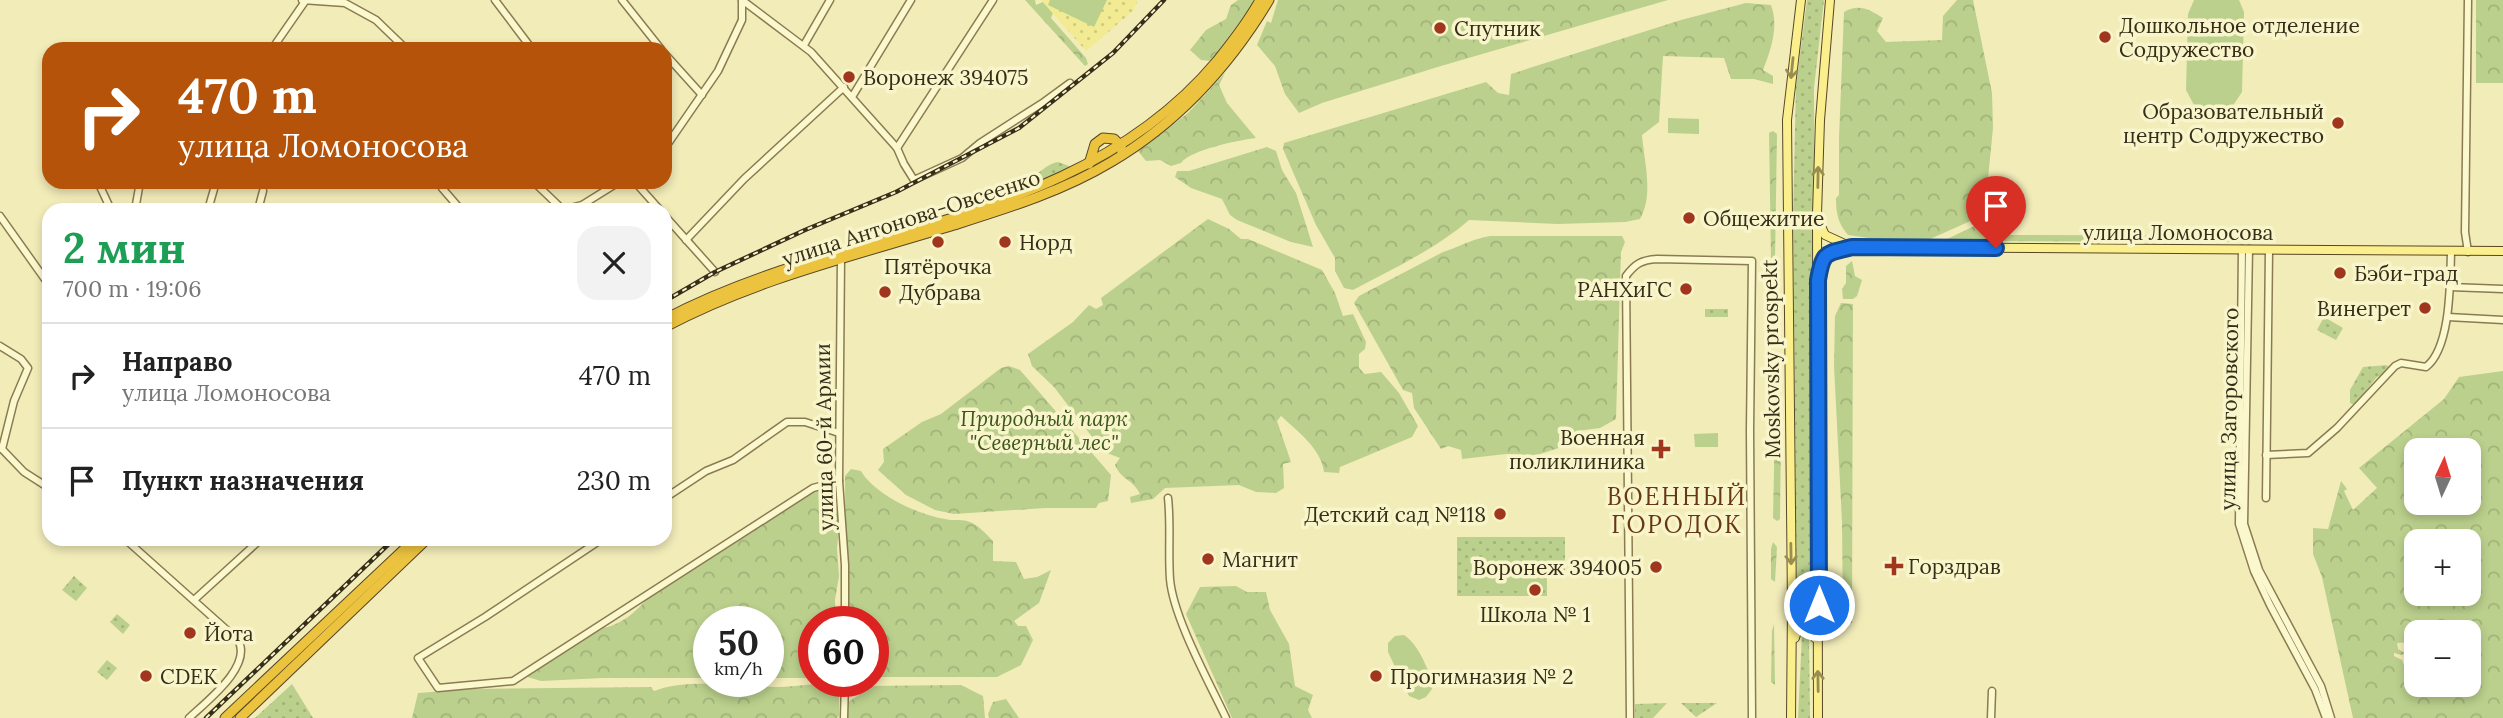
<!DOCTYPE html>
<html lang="ru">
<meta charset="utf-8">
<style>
body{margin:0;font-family:Lora,serif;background:#f2f2f2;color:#222;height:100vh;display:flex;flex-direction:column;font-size:26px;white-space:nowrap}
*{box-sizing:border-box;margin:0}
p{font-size:23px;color:#767676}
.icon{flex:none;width:38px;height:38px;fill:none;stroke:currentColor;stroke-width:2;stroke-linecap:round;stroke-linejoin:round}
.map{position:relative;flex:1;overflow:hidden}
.drawer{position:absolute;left:42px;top:203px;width:630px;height:343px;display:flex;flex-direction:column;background:#fff;border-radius:21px;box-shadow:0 4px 10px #0003}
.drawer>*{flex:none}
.top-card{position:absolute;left:42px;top:42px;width:630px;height:147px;border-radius:21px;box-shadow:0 4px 10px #0003;background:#b45309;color:#fff;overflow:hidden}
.needle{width:46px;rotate:4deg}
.tools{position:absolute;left:2404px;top:438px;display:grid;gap:14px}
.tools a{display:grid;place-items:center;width:77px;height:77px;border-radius:14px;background:#fff;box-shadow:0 4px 10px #0003;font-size:35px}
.speed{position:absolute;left:693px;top:606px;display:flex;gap:14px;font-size:35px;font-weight:700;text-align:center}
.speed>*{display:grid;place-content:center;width:91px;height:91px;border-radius:50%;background:#fff;box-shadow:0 4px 10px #0003;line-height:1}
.speed small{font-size:18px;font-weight:400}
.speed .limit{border:10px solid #d22;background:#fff;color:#111}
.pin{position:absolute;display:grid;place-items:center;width:60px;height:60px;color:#fff;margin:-72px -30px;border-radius:50% 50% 50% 0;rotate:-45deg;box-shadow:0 0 7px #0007}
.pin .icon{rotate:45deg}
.me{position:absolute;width:77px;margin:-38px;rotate:0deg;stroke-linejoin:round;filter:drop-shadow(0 0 5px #0008)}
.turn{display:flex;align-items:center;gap:24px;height:147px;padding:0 21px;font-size:32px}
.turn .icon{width:91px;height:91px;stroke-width:2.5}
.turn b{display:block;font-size:49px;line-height:60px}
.round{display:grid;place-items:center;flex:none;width:74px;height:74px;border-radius:21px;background:#f2f2f2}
.overview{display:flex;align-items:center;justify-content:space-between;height:119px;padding:0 21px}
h1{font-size:42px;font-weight:700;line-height:52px;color:#1e9e55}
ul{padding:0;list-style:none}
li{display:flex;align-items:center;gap:21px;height:105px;padding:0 21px;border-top:2px solid #e0e0e0}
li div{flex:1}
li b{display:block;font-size:26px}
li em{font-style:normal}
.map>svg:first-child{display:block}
.green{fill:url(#green-dots)}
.forest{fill:url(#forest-crowns);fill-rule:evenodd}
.sand{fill:url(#sand-dots)}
.pitch{fill:#bbd08d}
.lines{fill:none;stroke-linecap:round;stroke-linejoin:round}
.minor-casing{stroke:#8a7b52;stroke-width:9}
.major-casing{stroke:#574728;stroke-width:10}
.highway-casing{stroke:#574728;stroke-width:11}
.minor{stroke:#fcf8cd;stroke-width:6}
.major{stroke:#fbee8c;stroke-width:8}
.highway{stroke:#ecc33f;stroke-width:9}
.rail-casing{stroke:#372e19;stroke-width:4.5}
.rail{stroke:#f9f5ca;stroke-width:2;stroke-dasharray:5;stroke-linecap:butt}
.oneway{stroke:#998e52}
.route-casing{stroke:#114b97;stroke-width:18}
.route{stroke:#1a73e8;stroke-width:12}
.poi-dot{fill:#9f361d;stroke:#f9f5ca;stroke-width:2.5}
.labels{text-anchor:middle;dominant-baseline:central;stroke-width:7;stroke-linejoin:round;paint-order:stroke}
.poi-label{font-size:21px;fill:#372e19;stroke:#f9f5ca;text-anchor:start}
.street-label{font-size:21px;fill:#372e19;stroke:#f9f5ca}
.park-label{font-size:21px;font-style:italic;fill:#3c561e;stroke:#f9f5ca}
.quarter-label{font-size:24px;letter-spacing:2px;fill:#683714;stroke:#f9f5ca}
</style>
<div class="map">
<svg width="2503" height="718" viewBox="0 0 2503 718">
<defs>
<pattern id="green-dots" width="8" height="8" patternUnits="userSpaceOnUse" patternTransform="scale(1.75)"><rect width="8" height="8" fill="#bbd08d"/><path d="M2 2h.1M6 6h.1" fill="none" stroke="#a1b379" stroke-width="1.8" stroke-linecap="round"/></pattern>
<pattern id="forest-crowns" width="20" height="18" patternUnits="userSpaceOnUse" patternTransform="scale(1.75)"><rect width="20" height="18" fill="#bbd08d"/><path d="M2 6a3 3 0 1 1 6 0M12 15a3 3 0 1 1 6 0" fill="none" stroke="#a1b379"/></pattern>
<pattern id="sand-dots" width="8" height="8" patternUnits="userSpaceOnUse" patternTransform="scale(1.75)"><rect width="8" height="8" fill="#f2eb93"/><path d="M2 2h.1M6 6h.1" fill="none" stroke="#d0ca7e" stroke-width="1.8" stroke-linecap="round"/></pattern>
</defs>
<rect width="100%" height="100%" fill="#f2ecb9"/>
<g class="green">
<polygon points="1807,0 1824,0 1814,88 1815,612 1812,618 1806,621 1800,618 1797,612 1793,216 1796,86"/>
<path d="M1058,162l14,5 -49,21 -6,-3 5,-6c14,1 22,-15 36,-17z"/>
<rect x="1705" y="309" width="23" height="8"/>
<polygon points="2324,317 2343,328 2336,340 2317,330"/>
<polygon points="2387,365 2389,368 2384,377 2379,376 2376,378 2355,405 2350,403 2350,390 2363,367"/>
<polygon points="1457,537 1565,537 1565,570 1547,570 1547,596 1457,596"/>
<polygon points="74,576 87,588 76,601 62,590"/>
<polygon points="117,614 130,625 123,634 110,622"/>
<polygon points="1802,634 1807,634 1809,637 1810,718 1798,718"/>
<polygon points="107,660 117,668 107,680 97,672"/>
<polygon points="292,684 313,718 255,718"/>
<polygon points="1667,703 1653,718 1635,718 1635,704"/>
<polygon points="1681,703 1717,703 1696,717"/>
</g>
<g class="forest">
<polygon points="1025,0 1035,0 1036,5 1045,1 1054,10 1051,18 1086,58 1088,64 1085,66"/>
<polygon points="1238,0 1253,0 1251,6 1211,61 1201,60 1190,50 1206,30 1226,19 1231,5"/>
<polygon points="1278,0 1668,0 1441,66 1322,103 1299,113 1285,94 1275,66 1257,45 1267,21 1271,23"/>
<path d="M1957,0h16l19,93 1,35 -8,81 -10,10 -45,20 -48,1 -34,-5c-10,-12 -12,-21 -12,-37l3,-3v-57l5,-126c15,-9 26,-2 39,6l-6,13 9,11 56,-2 1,-24z"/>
<rect x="2476" y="0" width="27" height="83"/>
<path d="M1746,3l25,2c8,21 0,45 -8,65l10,6v8l-19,-5h-23l-7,-21 -61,-2 -4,66 -17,13c2,26 12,60 -2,84l-15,3 -68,2 -88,-4c-33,29 -77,49 -116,70l-9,-2 -9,-17v-13l-19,-33 -33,-76 1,-6 202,-61 12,11 11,2 2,-21 170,-54z"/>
<path d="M1225,73l-6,12 8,18 29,35c-17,2 -66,12 -75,25l-10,3 -11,-6 -14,1 -8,-10 50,-38z"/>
<polygon points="1773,131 1777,134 1775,260 1771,258 1769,133"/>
<polygon points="1267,147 1276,151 1282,170 1296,193 1313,247 1291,242 1237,220 1230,215 1222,199 1191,188 1175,177 1177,171 1189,171"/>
<polygon points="1995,216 2002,233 2010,235 2271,236 2275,240 2237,240 2228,242 1943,241"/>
<path d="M1208,219l21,10 12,10h7l74,31 13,23 8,23 10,-2 13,28 -1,7 -6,5v14l6,6 16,-2 18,21 19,33 -6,11 -72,30 -1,6 -15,-1c-3,-24 -27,-41 -43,-56l-4,5 14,41 -8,2 1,24 -8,5 -20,-1 -17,-7 -74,3 -12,11 -22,4 -1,-6 10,-3c-8,-16 -18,-13 -25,-29l5,-7 -13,-5 -11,-11 -42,-55 -22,-21 -4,-12 45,-32 16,-17 7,4 7,-4 -2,-7z"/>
<path d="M1490,236h132l3,6 -4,10 -5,167 -16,9 -23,3 -6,13 -34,11 -31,-1 -44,5 -1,-9 -13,-4 -7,3 -27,-41 -2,-15 -9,-3 -49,-87 5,-7 84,-44c19,-6 26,-12 47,-16z"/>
<polygon points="1852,261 1855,276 1862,280 1857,296 1853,299 1843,299 1842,289 1846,283 1846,266"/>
<polygon points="1841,303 1853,304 1852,623 1843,623 1842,522 1834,366 1835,316"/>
<polygon points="1009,366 1020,370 1111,475 1108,501 1099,503 1096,508 1045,508 954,514 935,510 906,495 878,470 884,462 883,449 922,422 941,414 1001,368"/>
<path d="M2503,371v347h-150l-31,-141 -9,-23v-26l15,1 13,-48 6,8 -3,2 9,19 24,-22 -18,-20 85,-69 15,-22zM2417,450h52v52h-52zM2417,541h52v52h-52zM2417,632h52v52h-52zM2410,642l-4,16 2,8 -3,2 -3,-8 -8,-4v-3l8,2 3,-2 -7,-4 -1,-6z"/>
<polygon points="1775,422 1779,422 1781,429 1780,519 1777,521 1773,518"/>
<path d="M851,469l10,2c14,24 58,44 84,48 7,2 15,0 22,2 11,3 19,13 26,20v20l23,1 8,17 13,-2 14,-7 -12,33 -25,18 4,5h8l7,14 -12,25 -24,12h-124v-56h-27l-1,-145z"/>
<path d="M830,483l7,7 -3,7 6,22 -3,29 2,28 -4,24 1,21h-22v57h-46v-57h-59v57h-106l-62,3 -17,-5 74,-48c22,0 42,-19 54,-36l161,-104z"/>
<polygon points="1773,542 1777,547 1775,582 1771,579 1771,549"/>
<polygon points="1236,586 1247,592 1266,592 1270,610 1289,644 1295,686 1313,695 1308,710 1312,718 1232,718 1186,614 1200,587"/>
<polygon points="1774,624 1775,685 1771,682 1772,631"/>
<path d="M814,684l9,3 16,-3v32l-2,2h-425l6,-25 54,-4 179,-2 3,4c31,-13 88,-5 122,-4 12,0 26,-2 38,-3z"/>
<polygon points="961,685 983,696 985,718 848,718 848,702 859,695 865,686"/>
<polygon points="1006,699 1019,718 989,718 988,714 993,702"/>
</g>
<polygon class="sand" points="1041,0 1138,0 1133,11 1086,51"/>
<g class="pitch">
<polygon points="1050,0 1107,0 1094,27 1048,5"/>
<polygon points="2194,0 2239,0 2244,12 2242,92 2232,107 2220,113 2212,113 2194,105 2186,90 2188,14"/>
<polygon points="1668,118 1699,119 1699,134 1668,133"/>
<polygon points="1718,433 1718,447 1695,447 1694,434"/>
<rect x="1477" y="560" width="49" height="31"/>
<path d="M1404,635c14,9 27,37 28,54l-6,8 -7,3 -10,-4 -21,-44v-9l7,-7z"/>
</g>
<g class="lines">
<defs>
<g id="minor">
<polyline points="302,0 345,3 376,20 406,49"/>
<polyline points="495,0 532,49"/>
<polyline points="622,0 661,49"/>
<polyline points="742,0 811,52 897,148 904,164 914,180 962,158 980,143 1044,102 1070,83"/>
<polyline points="804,45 830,0"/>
<polyline points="272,49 306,0"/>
<polyline points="665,54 702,95"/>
<polyline points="852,97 911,0"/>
<polyline points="665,148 718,71 742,20 742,0"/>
<polyline points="897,148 993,0"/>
<polyline points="98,182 111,210"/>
<polyline points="534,182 563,210"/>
<polyline points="635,182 660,210"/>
<polyline points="442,188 461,210"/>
<polyline points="135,210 140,182"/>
<polyline points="208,210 216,182"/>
<polyline points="258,210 263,191"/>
<polyline points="562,210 582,205 619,182"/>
<polyline points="0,216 49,285"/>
<polyline points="665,216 715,272"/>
<polyline points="686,240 744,179 844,87"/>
<polyline points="2242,249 2239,524 2254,571 2270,605 2315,689 2326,718"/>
<polyline points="2249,249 2244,524 2259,570 2321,686 2331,718"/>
<polyline points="2468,252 2465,232 2468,0"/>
<polyline points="841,256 839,481 845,565 845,621"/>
<polyline points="2450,287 2503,289"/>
<polyline points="2448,317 2503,320"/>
<polyline points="0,346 21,359 28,368 14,401 2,449"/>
<polyline points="0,447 24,472 49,488"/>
<path d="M2266,455l42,-2 29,-25 58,-62 6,-3 25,4c25,-19 24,-85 25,-115"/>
<polyline points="665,498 706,471 733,460 787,422 805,422 839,433"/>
<path d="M1168,498c3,27 0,54 2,81 3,38 39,103 56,139"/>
<polyline points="2266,498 2269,250"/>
<path d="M125,539l113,101c15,26 -31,61 -49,78"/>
<polyline points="602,539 485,617 418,658 438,688 513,681 813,488 839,481"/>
<polyline points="194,600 261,539"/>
<polyline points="844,718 845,681"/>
<path d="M1630,718l-4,-442c9,-12 15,-16 31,-17l95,2 -2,169 2,288"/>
<polyline points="1991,718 1992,691"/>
</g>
<g id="major">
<polyline points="1820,224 1825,235 1849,246"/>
<path d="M1820,267c6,-20 15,-16 32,-20l651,4"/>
<polyline points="1795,638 1797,631 1805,628 1813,631 1815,638"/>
<polyline points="1791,718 1792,606 1787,120 1801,0"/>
<polyline points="1818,718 1817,214 1820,120 1830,0"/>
</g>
<g id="highway">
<polyline points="1089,164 1095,144 1103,138 1114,139 1121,146 1122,152"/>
<path d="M665,319c182,-96 412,-91 552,-258 16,-20 31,-39 43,-61"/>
<path d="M665,327c90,-48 192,-72 289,-102 54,-17 109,-34 157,-63 66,-39 119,-97 158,-162"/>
<polyline points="225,718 415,539"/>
<polyline points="240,718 427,539"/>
</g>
</defs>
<use href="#minor" class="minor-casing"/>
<use href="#major" class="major-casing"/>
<use href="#highway" class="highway-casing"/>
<use href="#minor" class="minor"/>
<use href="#major" class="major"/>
<use href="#highway" class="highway"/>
<defs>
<g id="rail">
<polyline points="665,301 715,272 805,230 896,192 1019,128 1113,53 1164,0"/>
<polyline points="206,718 394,539"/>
</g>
</defs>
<use href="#rail" class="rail-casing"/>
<use href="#rail" class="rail"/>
</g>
<defs><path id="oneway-shaft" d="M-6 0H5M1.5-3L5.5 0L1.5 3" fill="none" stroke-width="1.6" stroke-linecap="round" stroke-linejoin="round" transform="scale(1.75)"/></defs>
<g class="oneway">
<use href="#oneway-shaft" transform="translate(1792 68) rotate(96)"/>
<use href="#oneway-shaft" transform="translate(1818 177) rotate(-89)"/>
<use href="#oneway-shaft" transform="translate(1791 554) rotate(89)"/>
<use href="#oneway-shaft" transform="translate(1818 681) rotate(-91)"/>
</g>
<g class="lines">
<defs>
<path id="route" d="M1819,605l-1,-325c5,-30 8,-26 34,-33l144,1"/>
</defs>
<use href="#route" class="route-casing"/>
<use href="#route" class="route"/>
</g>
<g class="poi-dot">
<circle cx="1440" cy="28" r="7"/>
<circle cx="2105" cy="37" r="7"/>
<circle cx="849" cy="77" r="7"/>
<circle cx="2338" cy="123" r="7"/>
<circle cx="1689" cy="218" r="7"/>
<circle cx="938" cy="242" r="7"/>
<circle cx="1005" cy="242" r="7"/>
<circle cx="2340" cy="273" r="7"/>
<circle cx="1686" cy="289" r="7"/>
<circle cx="885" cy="292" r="7"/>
<circle cx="2425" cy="308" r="7"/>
<path d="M1657.5 438.5h7v7h7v7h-7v7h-7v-7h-7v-7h7z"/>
<circle cx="1500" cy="514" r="7"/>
<circle cx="1208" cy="559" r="7"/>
<path d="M1890.5 555.5h7v7h7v7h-7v7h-7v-7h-7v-7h7z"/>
<circle cx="1656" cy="567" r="7"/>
<circle cx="1535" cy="590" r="7"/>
<circle cx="190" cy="633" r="7"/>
<circle cx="146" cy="676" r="7"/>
<circle cx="1376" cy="676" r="7"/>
</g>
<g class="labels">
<g class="poi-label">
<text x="2119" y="25">Дошкольное отделение<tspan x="2119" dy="24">Содружество</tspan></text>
<text x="1454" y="28">Спутник</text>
<text x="863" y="77">Воронеж 394075</text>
<text x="2324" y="111" text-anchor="end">Образовательный<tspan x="2324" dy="24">центр Содружество</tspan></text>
<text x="1703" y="218">Общежитие</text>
<text x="1019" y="242">Норд</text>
<text x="938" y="266" text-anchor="middle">Пятёрочка</text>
<text x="2354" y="273">Бэби-град</text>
<text x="1672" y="289" text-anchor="end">РАНХиГС</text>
<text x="899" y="292">Дубрава</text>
<text x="2411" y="308" text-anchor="end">Винегрет</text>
<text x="1645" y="437" text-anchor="end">Военная<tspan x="1645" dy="24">поликлиника</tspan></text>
<text x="1486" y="514" text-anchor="end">Детский сад №118</text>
<text x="1222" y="559">Магнит</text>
<text x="1908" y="566">Горздрав</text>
<text x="1642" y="567" text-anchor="end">Воронеж 394005</text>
<text x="1535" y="614" text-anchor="middle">Школа № 1</text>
<text x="204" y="633">Йота</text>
<text x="160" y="676">CDEK</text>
<text x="1390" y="676">Прогимназия № 2</text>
</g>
<g class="street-label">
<text transform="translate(911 218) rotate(-18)">улица Антонова-Овсеенко</text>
<text x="2178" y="232">улица Ломоносова</text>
<text transform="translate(1771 359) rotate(-91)">Moskovsky prospekt</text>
<text transform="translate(2229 409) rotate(-89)">улица Загоровского</text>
<text transform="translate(824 437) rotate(-91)">улица 60-й Армии</text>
</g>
<g class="park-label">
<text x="1044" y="418">Природный парк<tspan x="1044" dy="24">"Северный лес"</tspan></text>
</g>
<g class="quarter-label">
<text x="1677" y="496">ВОЕННЫЙ<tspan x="1677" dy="28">ГОРОДОК</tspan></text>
</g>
</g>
</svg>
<div class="tools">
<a><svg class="needle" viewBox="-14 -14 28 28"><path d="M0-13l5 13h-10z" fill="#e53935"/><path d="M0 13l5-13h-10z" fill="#767676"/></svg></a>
<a>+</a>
<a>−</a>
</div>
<div class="speed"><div>50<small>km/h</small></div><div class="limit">60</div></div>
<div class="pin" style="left:1996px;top:248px;background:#d93025"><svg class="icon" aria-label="arrive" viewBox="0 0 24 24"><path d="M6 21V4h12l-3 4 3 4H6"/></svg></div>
<svg class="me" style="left:1819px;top:605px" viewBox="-20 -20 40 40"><circle r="17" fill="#1a73e8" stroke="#fff" stroke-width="3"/><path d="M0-11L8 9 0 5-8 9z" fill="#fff"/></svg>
<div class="top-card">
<div class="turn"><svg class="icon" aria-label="right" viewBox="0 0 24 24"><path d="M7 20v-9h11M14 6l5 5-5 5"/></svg><div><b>470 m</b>улица Ломоносова</div></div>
</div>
<section class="drawer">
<div class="overview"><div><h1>2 мин</h1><p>700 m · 19:06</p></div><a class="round"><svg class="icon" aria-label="close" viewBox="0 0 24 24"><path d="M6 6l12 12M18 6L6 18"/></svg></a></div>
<ul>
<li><svg class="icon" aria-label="right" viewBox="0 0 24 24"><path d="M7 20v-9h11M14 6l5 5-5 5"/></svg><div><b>Направо</b><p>улица Ломоносова</p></div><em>470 m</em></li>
<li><svg class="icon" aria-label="arrive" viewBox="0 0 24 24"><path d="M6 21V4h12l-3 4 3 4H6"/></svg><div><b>Пункт назначения</b></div><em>230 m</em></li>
</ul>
</section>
</div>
